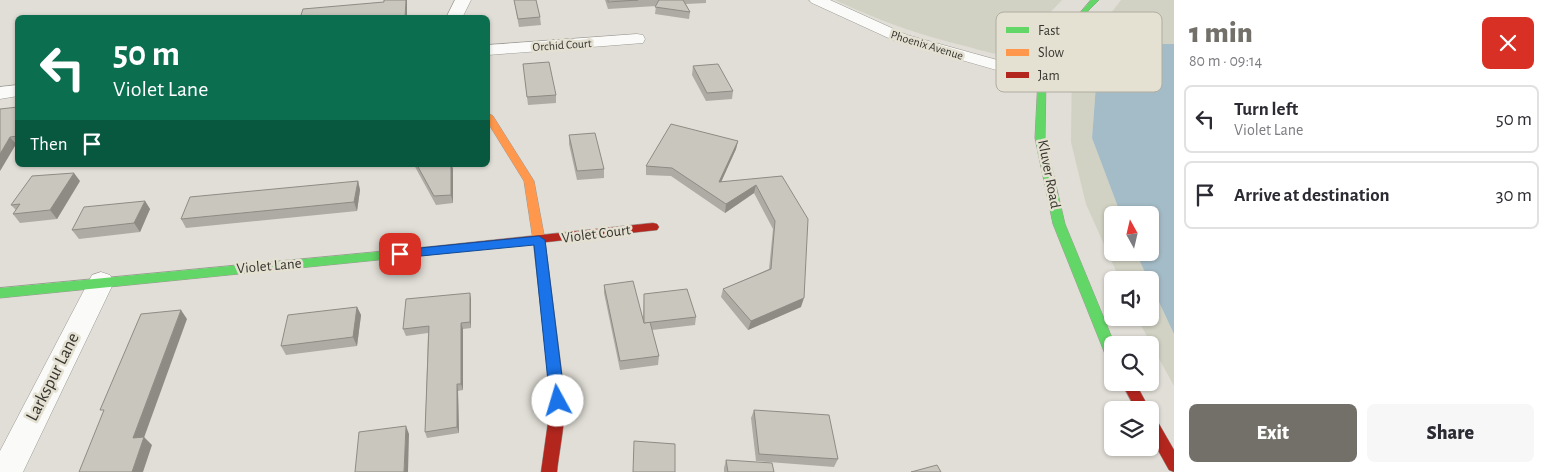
<!DOCTYPE html>
<meta charset="utf-8">
<style>
body{margin:0;font-family:"Alegreya Sans",sans-serif;background:#f7f7f7;color:#2b2b33;height:100vh;display:flex;flex-direction:column;font-size:19px;white-space:nowrap}
*{box-sizing:border-box;margin:0}
p{font-size:16px;color:#7c7c81}
.icon{flex:none;width:28px;height:28px;fill:none;stroke:currentColor;stroke-width:2;stroke-linecap:round;stroke-linejoin:round}
.map{position:relative;flex:1;overflow:hidden}
.sheet{display:flex;flex-direction:column;background:#fff;width:375px}
.sheet>*{flex:none}
.guide{position:absolute;left:15px;top:15px;width:475px;height:152px;border-radius:8px;box-shadow:0 1px 4px #0004;background:#0b6e4f;color:#fff;overflow:hidden}
.needle{width:32px;rotate:352deg}
.tools{position:absolute;left:1104px;top:206px;display:grid;gap:10px}
.tools a{display:grid;place-items:center;width:55px;height:55px;border-radius:8px;background:#fff;box-shadow:0 1px 4px #0004;font-size:25px}
.pin{position:absolute;display:grid;place-items:center;width:42px;height:42px;color:#fff;margin:-21px;border-radius:10px;box-shadow:0 2px 8px #0006}
.me{position:absolute;width:55px;margin:-28px;rotate:354deg;stroke-linejoin:round;filter:drop-shadow(0 0 4px #0008)}
.turn{display:flex;align-items:center;gap:18px;height:105px;padding:0 15px;font-size:22px}
.turn .icon{width:65px;height:65px;stroke-width:2.5}
.turn b{display:block;font-size:35px;line-height:42px}
.then{display:flex;align-items:center;height:48px;padding:0 15px;background:#0003;gap:10px;font-size:19px}
.round{display:grid;place-items:center;flex:none;width:52px;height:52px;border-radius:8px;background:#f7f7f7}
.headline{display:flex;align-items:center;justify-content:space-between;height:85px;padding:0 15px}
h1{font-size:30px;font-weight:800;line-height:38px;color:#727069}
.primary-button{display:flex;gap:10px;margin-top:auto;padding:10px 15px}
.primary-button a{flex:1;height:58px;border-radius:8px;background:#727069;color:#fff;font-size:20px;font-weight:800;line-height:58px;text-align:center}
.primary-button a+a{background:#f7f7f7;color:#2b2b33}
ul{padding:0;list-style:none}
li{display:flex;align-items:center;gap:15px;height:68px;margin:0 10px 8px;padding:0 5px;border:2px solid #e1e1e2;border-radius:8px}
li div{flex:1}
li b{display:block;font-size:19px}
li em{font-style:normal}
main{display:flex;flex:1;min-height:0}
.map>svg:first-child{display:block}
.green{fill:#d1d2c3}
.water{fill:#a4bcc7}
.lines{fill:none;stroke-linecap:round;stroke-linejoin:round}
.street-casing{stroke:#9b9993;stroke-width:1}
.fast-casing{stroke:#9b9993;stroke-width:1}
.slow-casing{stroke:#9b9993;stroke-width:1}
.jam-casing{stroke:#9b9993;stroke-width:1}
.street{fill:#fafaf9;fill-rule:evenodd}
.fast{fill:#63d668;fill-rule:evenodd}
.slow{fill:#ff974d;fill-rule:evenodd}
.jam{fill:#b3261e;fill-rule:evenodd}
.wall{fill:#adaba3}
.shaded-wall{fill:#8d8b84}
.building{fill:#c9c7bd;stroke:#8d8b84}
.route{fill:#1a73e8;stroke:#114b97}
.labels{text-anchor:middle;dominant-baseline:central;stroke-width:5;stroke-linejoin:round;paint-order:stroke}
.far-street-label{font-size:12px;fill:#36352f;stroke:#e4e0d2}
.street-label{font-size:15px;fill:#36352f;stroke:#e4e0d2}
.near-street-label{font-size:18px;fill:#36352f;stroke:#e4e0d2}
.key{fill:#e4e0d2;stroke:#b0ada1;stroke-width:1}
.key-label{font-size:14px;fill:#36352f}
</style>
<main>
<div class="map">
<svg width="1174" height="472" viewBox="0 0 1174 472">
<rect width="100%" height="100%" fill="#e0ded6"/>
<g class="green">
<path d="M835,0h227l-17,18 -27,38c-18,0 -35,-5 -53,-10 -45,-11 -88,-26 -130,-46z"/>
<polygon points="1121,0 1174,0 1174,44 1133,44 1098,58 1092,138 1121,215 1112,215 1112,252 1136,253 1149,280 1120,280 1086,204 1071,142 1072,64"/>
<polygon points="1150,283 1174,334 1174,386 1137,318 1150,318"/>
</g>
<polygon class="water" points="1133,44 1174,44 1174,334 1136,253 1150,252 1150,215 1121,215 1092,138 1098,58"/>
<g class="lines">
<defs>
<g id="street">
<polygon points="455,0 471,0 462,18 446,18"/>
<polygon points="809,0 830,0 907,35 1048,74 1051,78 1048,82 1042,83 895,41 812,3"/>
<polygon points="637,34 643,35 645,39 643,43 488,55 488,45"/>
<polygon points="18,85 18,96 0,99 0,87"/>
<polygon points="101,272 110,275 114,282 23,472 0,472 0,451 92,275"/>
</g>
<g id="fast">
<polygon points="1091,0 1099,0 1089,10 1068,37 1046,78 1045,138 1065,224 1115,345 1112,345 1112,360 1107,358 1105,354 1053,224 1035,138 1038,78 1060,36"/>
<polygon points="428,247 434,251 428,255 0,298 0,288"/>
</g>
<polygon id="slow" points="488,113 493,116 534,181 545,240 563,382 561,386 556,388 551,386 549,382 533,240 524,181 488,123"/>
<g id="jam">
<polygon points="653,223 657,224 659,227 657,230 428,255 422,251 428,247"/>
<path d="M556,376l5,2c10,20 -2,71 -4,94h-16l10,-71 -2,-19 2,-4z"/>
<polygon points="1121,382 1135,382 1150,410 1136,410"/>
<polygon points="1150,415 1155,417 1174,450 1174,472 1169,470 1150,436"/>
</g>
</defs>
<use href="#street" class="street-casing"/>
<use href="#fast" class="fast-casing"/>
<use href="#slow" class="slow-casing"/>
<use href="#jam" class="jam-casing"/>
<use href="#street" class="street"/>
<use href="#fast" class="fast"/>
<use href="#slow" class="slow"/>
<use href="#jam" class="jam"/>
</g>
<g class="wall">
<polygon points="514,0 536,0 540,17 541,25 519,27"/>
<polygon points="605,0 706,0 706,3 686,4 690,12 689,19 655,14 656,6 608,9"/>
<polygon points="523,64 556,95 556,103 528,105"/>
<polygon points="693,66 733,91 732,99 706,101 692,75"/>
<polygon points="18,107 18,144 16,144 0,171"/>
<polygon points="569,135 604,169 604,178 577,180 569,144"/>
<polygon points="738,141 736,149 721,182 782,176 801,307 748,330 721,297 723,289 769,269 773,229 754,193 725,213 671,176 646,175 646,166"/>
<polygon points="414,165 452,165 453,170 453,203 436,205"/>
<polygon points="80,181 57,219 20,223 13,214 16,210 11,205"/>
<polygon points="358,181 360,190 357,211 186,228 181,219"/>
<polygon points="145,201 150,209 140,232 79,239 72,230"/>
<polygon points="604,285 643,320 644,294 696,317 695,325 652,330 659,356 658,365 620,370 604,293"/>
<polygon points="471,299 471,328 463,329 463,390 458,391 459,433 427,438 425,432 428,333 406,336 403,329"/>
<polygon points="357,307 361,315 357,346 286,355 281,346"/>
<polygon points="754,410 838,459 834,467 756,461 751,418"/>
<polygon points="726,460 774,472 724,472 724,468"/>
</g>
<g class="shaded-wall">
<polygon points="406,0 407,0 407,18 405,18"/>
<polygon points="10,137 16,144 0,171 0,154"/>
<polygon points="738,141 736,149 717,191 719,182"/>
<polygon points="451,165 452,165 453,170 453,203 451,195"/>
<polygon points="74,173 80,181 57,219 50,210"/>
<polygon points="358,181 360,190 357,211 354,202"/>
<polygon points="756,185 754,193 725,213 726,204"/>
<polygon points="145,201 150,209 140,232 134,223"/>
<polygon points="470,293 471,299 471,328 470,322"/>
<polygon points="804,298 801,307 748,330 751,321"/>
<polygon points="357,307 361,315 357,346 353,337"/>
<polygon points="181,310 187,319 141,446 133,438"/>
<polygon points="461,323 463,329 463,390 461,384"/>
<polygon points="457,384 458,391 459,433 457,427"/>
<polygon points="406,426 409,434 408,472 404,472"/>
<polygon points="144,437 152,445 143,472 132,472"/>
</g>
<g class="building">
<polygon points="384,0 406,0 405,18 300,18 303,9 384,2"/>
<polygon points="514,0 536,0 540,17 518,19"/>
<polygon points="608,0 638,0 608,2"/>
<polygon points="659,0 683,0 690,12 655,7"/>
<polygon points="549,62 556,95 527,97 523,64"/>
<polygon points="718,64 733,91 707,93 693,66"/>
<polygon points="18,107 18,136 10,137 0,154 0,109"/>
<polygon points="671,124 738,141 719,182 782,176 808,219 804,298 751,321 723,289 771,269 775,221 756,185 726,204 672,168 646,166"/>
<polygon points="595,133 604,169 577,171 569,135"/>
<polygon points="417,165 451,165 451,195 434,196"/>
<polygon points="74,173 50,210 13,214 20,204 11,205 32,176"/>
<polygon points="358,181 354,202 181,219 190,197"/>
<polygon points="145,201 134,223 72,230 84,207"/>
<polygon points="633,281 644,323 650,322 659,356 620,361 604,285"/>
<polygon points="687,289 696,317 644,323 644,294"/>
<polygon points="470,293 470,322 461,323 461,384 457,384 457,427 425,432 429,326 403,329 406,299"/>
<polygon points="357,307 353,337 281,346 288,315"/>
<polygon points="181,310 133,438 144,437 132,472 79,472 104,410 100,410 141,314"/>
<polygon points="754,410 829,415 838,459 759,454"/>
<polygon points="406,426 404,472 355,472 359,432"/>
<polygon points="634,441 675,444 675,472 633,472"/>
<polygon points="726,460 772,463 774,472 728,472"/>
<polygon points="937,465 941,472 911,472"/>
</g>
<polygon class="route" points="539,236 545,240 565,401 563,406 558,408 553,406 550,401 534,245 400,258 394,254 400,250"/>
<g class="labels">
<g class="far-street-label">
<text transform="translate(562 45) rotate(-4)">Orchid Court</text>
<text transform="translate(927 45) rotate(17)">Phoenix Avenue</text>
</g>
<g class="street-label">
<text transform="translate(1049 174) rotate(79)">Kluver Road</text>
<text transform="translate(596 234) rotate(-7)">Violet Court</text>
<text transform="translate(269 266) rotate(-5)">Violet Lane</text>
</g>
<g class="near-street-label">
<text transform="translate(53 377) rotate(-63)">Larkspur Lane</text>
</g>
</g>
<rect x="996" y="12" width="166" height="80" rx="8" class="key"/>
<rect x="1006" y="27" width="23" height="6" fill="#63d668"/>
<rect x="1006" y="49" width="23" height="7" fill="#ff974d"/>
<rect x="1006" y="72" width="23" height="6" fill="#b3261e"/>
<g class="key-label">
<text x="1038" y="35">Fast</text>
<text x="1038" y="57">Slow</text>
<text x="1038" y="80">Jam</text>
</g>
</svg>
<div class="tools">
<a><svg class="needle" viewBox="-14 -14 28 28"><path d="M0-13l5 13h-10z" fill="#e53935"/><path d="M0 13l5-13h-10z" fill="#7c7c81"/></svg></a>
<a><svg class="icon" aria-label="sound" viewBox="0 0 24 24"><path d="M4 9h4l5-4v14l-5-4H4zM17 9q2 3 0 6"/></svg></a>
<a><svg class="icon" aria-label="search" viewBox="0 0 24 24"><circle cx="10" cy="10" r="6"/><path d="M15 15l6 6"/></svg></a>
<a><svg class="icon" aria-label="layers" viewBox="0 0 24 24"><path d="M12 4l9 5-9 5-9-5zM3 14l9 5 9-5"/></svg></a>
</div>
<div class="pin" style="left:400px;top:254px;background:#d93025"><svg class="icon" aria-label="arrive" viewBox="0 0 24 24"><path d="M6 21V4h12l-3 4 3 4H6"/></svg></div>
<svg class="me" style="left:558px;top:401px" viewBox="-20 -20 40 40"><circle r="19" fill="#fff"/><path d="M0-13L10 11 0 6-10 11z" fill="#1a73e8"/></svg>
<div class="guide">
<div class="turn"><svg class="icon" aria-label="left" viewBox="0 0 24 24"><path d="M17 20v-9H6M10 6l-5 5 5 5"/></svg><div><b>50 m</b>Violet Lane</div></div>
<div class="then">Then<svg class="icon" aria-label="arrive" viewBox="0 0 24 24"><path d="M6 21V4h12l-3 4 3 4H6"/></svg></div>
</div>
</div>
<section class="sheet">
<div class="headline"><div><h1>1 min</h1><p>80 m · 09:14</p></div><a class="round" style="background:#d93025;color:#fff"><svg class="icon" aria-label="close" viewBox="0 0 24 24"><path d="M6 6l12 12M18 6L6 18"/></svg></a></div>
<ul>
<li><svg class="icon" aria-label="left" viewBox="0 0 24 24"><path d="M17 20v-9H6M10 6l-5 5 5 5"/></svg><div><b>Turn left</b><p>Violet Lane</p></div><em>50 m</em></li>
<li><svg class="icon" aria-label="arrive" viewBox="0 0 24 24"><path d="M6 21V4h12l-3 4 3 4H6"/></svg><div><b>Arrive at destination</b></div><em>30 m</em></li>
</ul>
<div class="primary-button"><a>Exit</a><a>Share</a></div>
</section>
</main>
